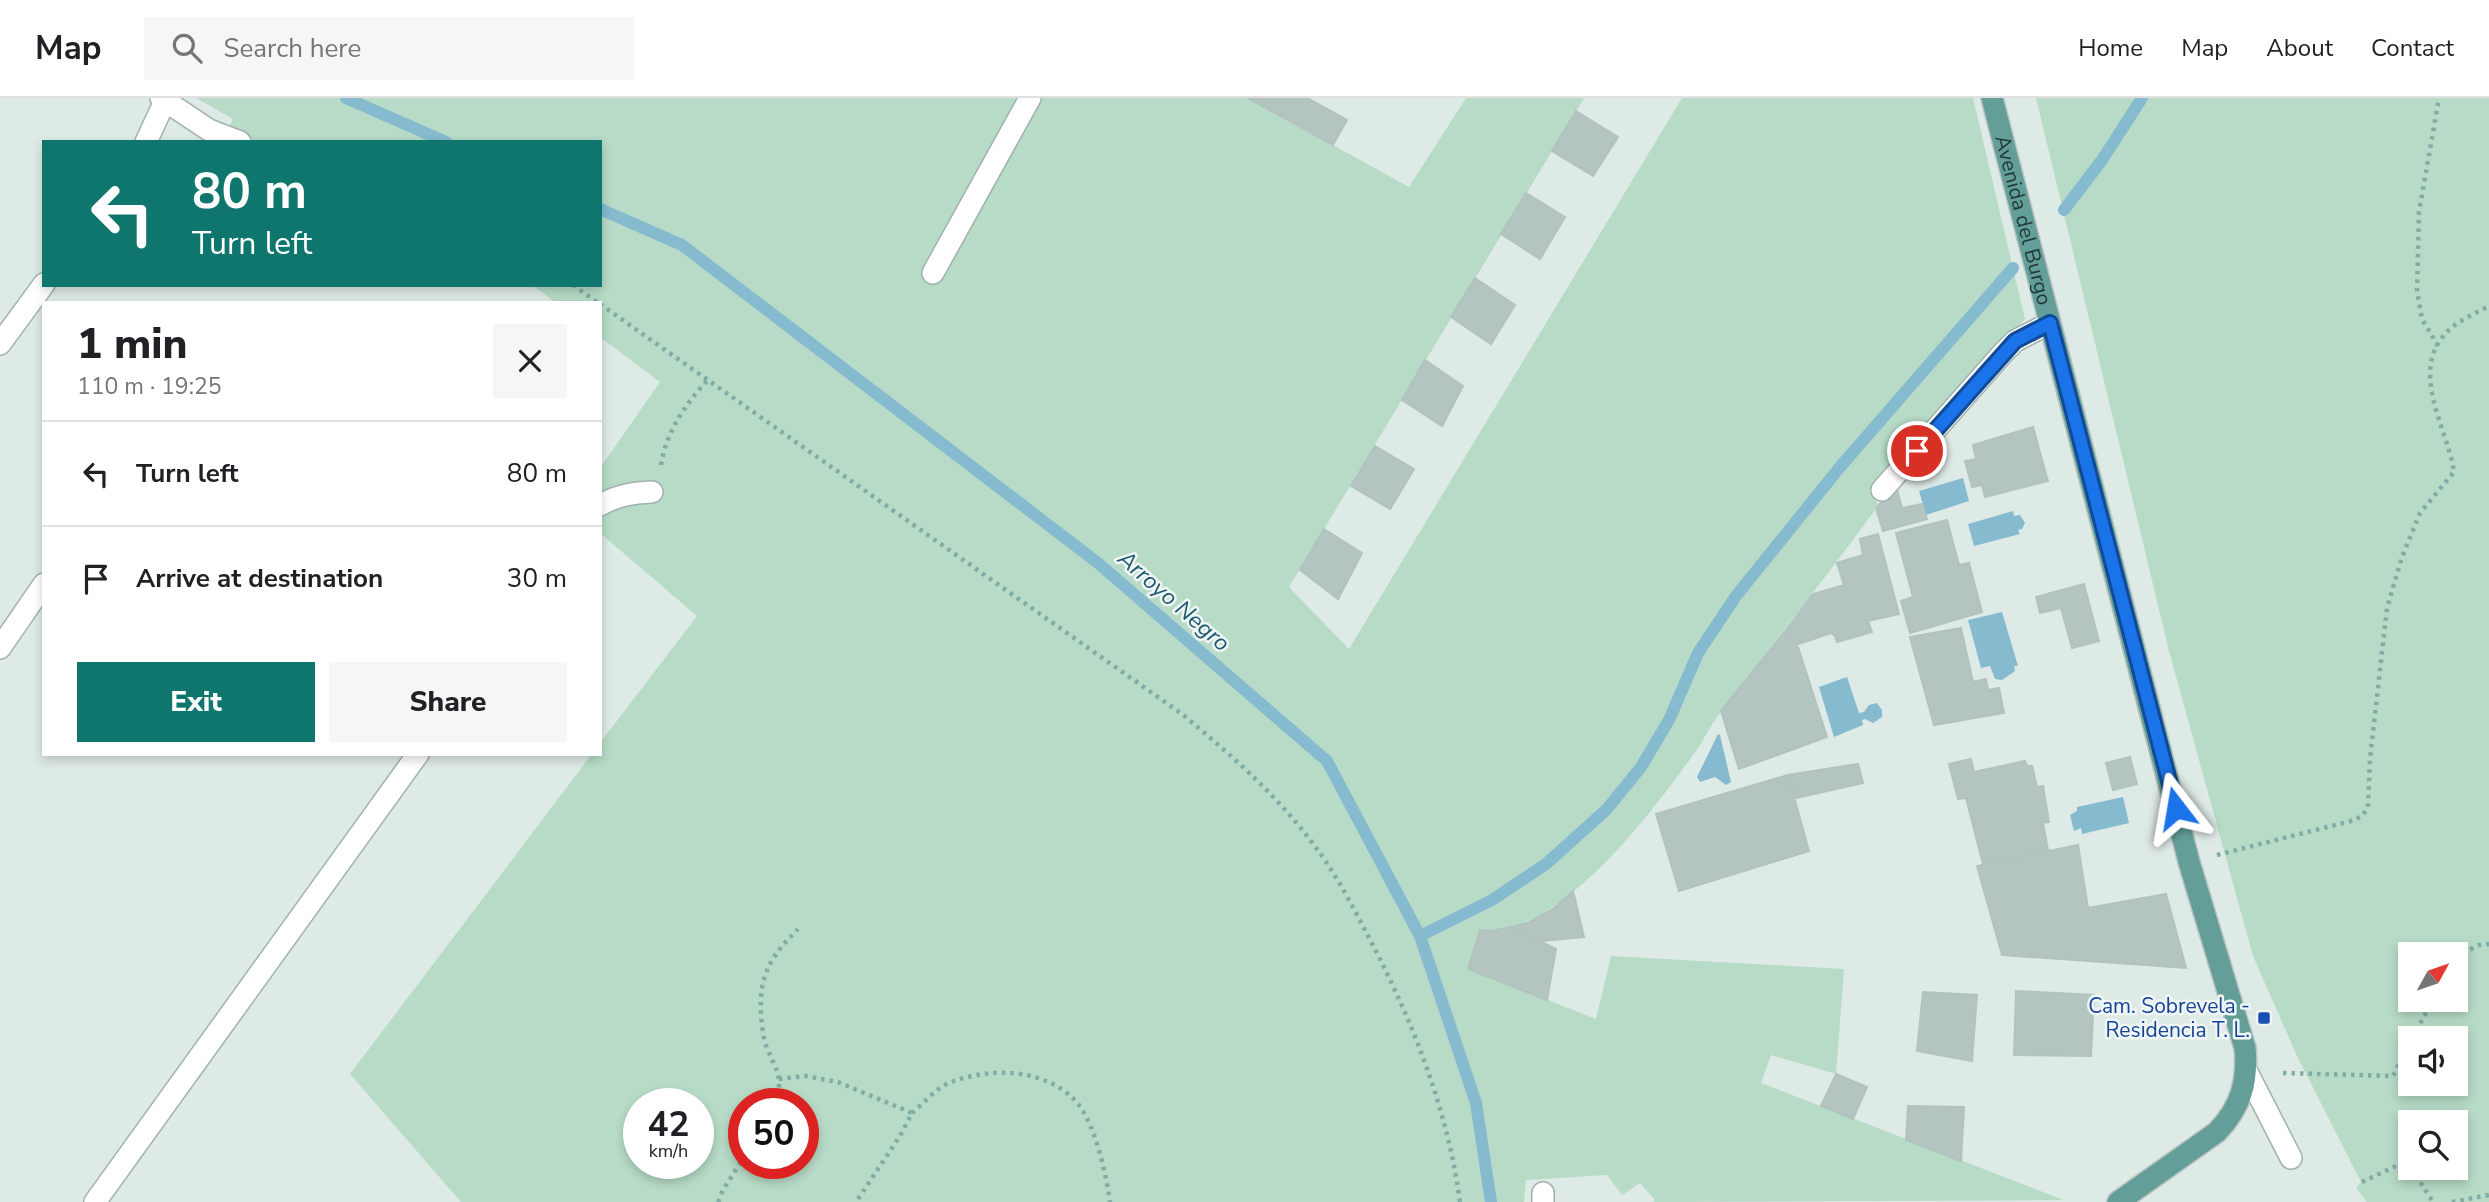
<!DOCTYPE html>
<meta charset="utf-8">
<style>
body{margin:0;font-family:"Nunito Sans",sans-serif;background:#f6f6f6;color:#202124;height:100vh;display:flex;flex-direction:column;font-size:26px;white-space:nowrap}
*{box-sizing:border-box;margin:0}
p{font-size:23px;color:#757577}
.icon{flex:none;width:38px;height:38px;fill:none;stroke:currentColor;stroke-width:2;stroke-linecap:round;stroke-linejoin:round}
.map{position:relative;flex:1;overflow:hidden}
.details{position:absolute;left:42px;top:203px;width:560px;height:455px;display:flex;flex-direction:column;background:#fff;border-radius:0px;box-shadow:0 4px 10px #0003}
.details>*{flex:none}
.guide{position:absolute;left:42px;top:42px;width:560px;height:147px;border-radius:0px;box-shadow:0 4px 10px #0003;background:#0f766e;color:#fff;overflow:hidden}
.needle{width:46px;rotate:50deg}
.tools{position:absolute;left:2398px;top:844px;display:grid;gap:14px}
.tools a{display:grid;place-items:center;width:70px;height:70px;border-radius:0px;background:#fff;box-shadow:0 4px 10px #0003;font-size:35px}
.speed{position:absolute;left:623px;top:990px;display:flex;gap:14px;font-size:35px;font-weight:700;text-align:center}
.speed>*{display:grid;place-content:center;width:91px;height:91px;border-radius:50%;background:#fff;box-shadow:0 4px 10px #0003;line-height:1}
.speed small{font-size:18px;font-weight:400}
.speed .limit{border:10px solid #d22;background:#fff;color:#111}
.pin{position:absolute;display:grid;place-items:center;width:60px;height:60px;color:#fff;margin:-30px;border:4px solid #fff;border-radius:50%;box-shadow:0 2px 7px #0007}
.me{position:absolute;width:77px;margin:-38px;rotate:346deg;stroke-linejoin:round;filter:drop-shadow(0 0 5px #0008)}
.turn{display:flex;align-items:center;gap:24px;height:147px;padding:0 35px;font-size:32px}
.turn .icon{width:91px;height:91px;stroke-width:2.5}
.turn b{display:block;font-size:49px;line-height:60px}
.round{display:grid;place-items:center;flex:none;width:74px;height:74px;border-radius:0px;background:#f6f6f6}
.summary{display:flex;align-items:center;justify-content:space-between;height:119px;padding:0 35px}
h1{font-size:42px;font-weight:800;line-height:52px}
.primary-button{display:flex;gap:14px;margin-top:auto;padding:14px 35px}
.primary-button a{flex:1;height:80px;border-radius:0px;background:#0f766e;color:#fff;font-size:28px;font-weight:800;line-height:80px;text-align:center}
.primary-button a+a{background:#f6f6f6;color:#202124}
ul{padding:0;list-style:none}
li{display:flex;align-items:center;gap:21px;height:105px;padding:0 35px;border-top:2px solid #e0e0e0}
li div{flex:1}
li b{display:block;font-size:26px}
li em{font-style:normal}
header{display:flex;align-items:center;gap:42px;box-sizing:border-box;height:98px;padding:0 35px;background:#fff;border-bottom:2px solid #e0e0e0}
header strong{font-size:33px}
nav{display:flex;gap:38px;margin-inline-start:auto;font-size:24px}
.search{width:490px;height:63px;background:#f6f6f6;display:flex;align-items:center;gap:18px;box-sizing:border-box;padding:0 24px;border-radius:0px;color:#757577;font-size:26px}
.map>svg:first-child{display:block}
.green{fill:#b7dbc6;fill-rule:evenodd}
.water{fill:#86bacf}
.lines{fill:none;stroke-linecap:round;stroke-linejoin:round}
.stream{stroke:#86bacf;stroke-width:12}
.building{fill:#b4c4c0;stroke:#b1c3be;stroke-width:2}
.minor-casing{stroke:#a1b1ae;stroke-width:24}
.major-casing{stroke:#bcc4c3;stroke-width:24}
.path{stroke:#7fada5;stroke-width:4.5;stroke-dasharray:3.5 5;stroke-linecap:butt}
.minor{stroke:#fff;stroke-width:21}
.major{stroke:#639f98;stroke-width:21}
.route-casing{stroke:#114b97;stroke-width:18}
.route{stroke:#1a73e8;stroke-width:12}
.transit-dot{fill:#1a4fb4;stroke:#eff6f4;stroke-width:2.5}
.labels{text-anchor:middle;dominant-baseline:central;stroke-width:5;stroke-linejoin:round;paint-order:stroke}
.street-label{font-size:21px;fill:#203936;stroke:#eff6f4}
.transit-label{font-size:21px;fill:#164399;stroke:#eff6f4;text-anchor:end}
.water-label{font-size:23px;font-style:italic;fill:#1c5973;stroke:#eff6f4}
</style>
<header>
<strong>Map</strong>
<div class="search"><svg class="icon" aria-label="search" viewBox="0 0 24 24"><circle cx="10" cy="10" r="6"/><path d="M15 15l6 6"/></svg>Search here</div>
<nav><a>Home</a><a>Map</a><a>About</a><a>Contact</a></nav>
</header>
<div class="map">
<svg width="2489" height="1104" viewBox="0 0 2489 1104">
<rect width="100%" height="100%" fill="#deeae6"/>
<g class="green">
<path d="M196,0h1052l161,89 57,-89h118l-295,489 60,62 333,-551h291l52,221 -153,171 6,16c-51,70 -105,138 -158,207 -11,14 -18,31 -29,45 -41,56 -133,181 -211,172l-11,39 127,50 15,-63 233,13 -8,105 -65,-19 -10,28 303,117 -411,2 2,-2 -15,-17 -18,12 -15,-20 -81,5 -2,22h-1063l-111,-128 242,-320h8v-11l97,-127 -97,-83v-65l60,-86 -60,-45v-34h-44l-24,-18h68v-143h-379l12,-23zM639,1006h59v60h-59zM744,1006h59v60h-59z"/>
<path d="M2036,0h453v1104h-122l-11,-14 5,-6 -64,-126 -44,-100 -84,-305zM2410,856h45v45h-45zM2410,940h45v45h-45zM2410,1024h45v45h-45z"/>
</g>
<g class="water">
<polygon points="1963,380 1969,403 1926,417 1919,393"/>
<polygon points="2013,413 2014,418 2020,417 2025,425 2022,431 2018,432 2020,436 1974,448 1968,426"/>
<polygon points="2002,514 2018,568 2014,568 2015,573 2002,582 1995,581 1990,568 1981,570 1968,522"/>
<polygon points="1847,579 1859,615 1864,614 1869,607 1877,605 1882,612 1882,619 1873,625 1865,621 1862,622 1863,627 1834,639 1819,589"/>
<polygon points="1718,636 1720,637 1731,684 1726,687 1715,679 1700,684 1697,679"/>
<polygon points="2123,699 2129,725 2082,736 2081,730 2074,733 2070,717 2077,713 2077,709"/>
</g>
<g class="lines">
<g class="stream">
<polyline points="346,0 446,44"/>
<polyline points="600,111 682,147 1098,465 1327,663 1420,838 1476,1005 1491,1104"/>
<polyline points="2064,112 2102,62 2142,0"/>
<polyline points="1420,838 1492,802 1546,766 1607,711 1641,669 1669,622 1698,555 1736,498 1840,369 2013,170"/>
</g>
</g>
<g class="building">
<polygon points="1248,0 1307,0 1347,22 1333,47"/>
<polygon points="1576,13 1618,39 1593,78 1552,53"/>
<polygon points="1526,95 1565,119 1540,161 1501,136"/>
<polygon points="1475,180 1515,207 1491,246 1451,219"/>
<polygon points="1425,262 1463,288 1442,328 1402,302"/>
<polygon points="2033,329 2048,383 1985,399 1982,387 1972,389 1965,363 1976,361 1973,347"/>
<polygon points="1375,348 1414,371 1390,411 1351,388"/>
<polygon points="1896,388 1902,410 1922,406 1927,421 1883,433 1876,410"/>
<polygon points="1947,422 1959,467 1969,465 1982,514 1910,535 1901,503 1913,499 1896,435"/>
<polygon points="1324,431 1362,455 1338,501 1300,472"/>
<polygon points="1878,436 1899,516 1868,523 1872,534 1837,544 1835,538 1831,535 1793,548 1787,531 1813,496 1844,487 1837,465 1863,457 1860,441"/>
<polygon points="2084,486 2099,543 2072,550 2061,510 2040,515 2036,499"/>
<polygon points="1961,530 1973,584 1986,581 1988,592 1999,590 2004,615 1934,627 1910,539"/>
<polygon points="1787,531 1793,548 1798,549 1827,639 1739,671 1721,613"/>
<polygon points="2130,659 2137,686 2113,692 2106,665"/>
<polygon points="1971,661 1974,674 2025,663 2027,668 2032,668 2037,689 2043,688 2049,724 2043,725 2048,752 1983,766 1966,700 1958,701 1949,666"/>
<polygon points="1858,666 1863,685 1796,700 1788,677"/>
<polygon points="1788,677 1809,753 1679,793 1656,716"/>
<polygon points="2078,747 2088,810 2166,796 2186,870 2002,857 1977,768"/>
<polygon points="1573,793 1584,839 1541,843 1512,829 1527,825 1554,810"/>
<polygon points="1512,829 1556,851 1547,902 1468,871 1480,832 1491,833"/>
<polygon points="2016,893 2094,897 2091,958 2014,957"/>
<polygon points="1923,894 1977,897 1972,963 1917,953"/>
<polygon points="1836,976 1867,989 1853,1021 1821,1008"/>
<polygon points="1908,1008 1964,1009 1961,1063 1906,1042"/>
</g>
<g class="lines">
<defs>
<g id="minor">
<polyline points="161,0 209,32 240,44"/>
<polyline points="146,44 165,3"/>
<polyline points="933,175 1030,0"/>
<polyline points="0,246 44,186"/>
<polyline points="1882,392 2003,255 2015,243 2050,225"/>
<path d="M600,407c18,-10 32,-12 52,-13"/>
<polyline points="0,550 44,486"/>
<polyline points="2247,974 2291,1060"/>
<polyline points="1543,1095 1543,1104"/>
<polyline points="95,1104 418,656"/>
</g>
<g id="major">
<path id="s1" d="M1992,0l197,764 56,186c3,34 -4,59 -28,84l-99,70"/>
</g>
</defs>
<use href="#minor" class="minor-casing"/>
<use href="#major" class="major-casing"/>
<g class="path">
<polyline points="573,187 598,205"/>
<path d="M600,206l582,410c48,40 94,80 132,131 20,26 37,58 52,87 45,85 81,174 94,270"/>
<polyline points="2438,248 2422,221 2417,194 2419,114 2439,0"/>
<path d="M661,367c5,-32 24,-61 46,-84"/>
<path d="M2217,757l138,-35 8,-5 5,-8 2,-48 17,-151 15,-51 18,-44 34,-41c-6,-43 -46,-101 -7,-140 10,-11 29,-19 42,-26"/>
<polyline points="2455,859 2479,847 2489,846"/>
<polyline points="2412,940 2425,917 2430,901"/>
<polyline points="2283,975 2393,978 2410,944"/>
<polyline points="779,981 805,978 838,984 912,1015 900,1038 856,1104"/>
<path d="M775,1006c9,-27 2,-32 -8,-56 -4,-10 -5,-22 -6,-33 -2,-40 9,-58 37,-86"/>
<path d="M912,1015c11,-9 24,-25 37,-30 41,-17 100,-15 130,22 17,23 27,69 31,97"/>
<polyline points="2362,1084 2396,1068 2417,1079 2433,1104"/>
<polyline points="718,1104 723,1092 744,1059"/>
<polyline points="2452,1104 2489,1097"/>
</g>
<use href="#minor" class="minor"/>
<use href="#major" class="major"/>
</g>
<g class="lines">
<defs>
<polyline id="route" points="1917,353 2015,243 2050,225 2176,710"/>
</defs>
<use href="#route" class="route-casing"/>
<use href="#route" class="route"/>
</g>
<rect class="transit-dot" x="2257" y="913" width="14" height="14" rx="3.5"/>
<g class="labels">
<g class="street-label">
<text stroke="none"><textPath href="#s1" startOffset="126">Avenida del Burgo</textPath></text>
</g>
<g class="transit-label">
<text x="2250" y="908">Cam. Sobrevela -<tspan x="2250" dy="24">Residencia T. L.</tspan></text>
</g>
<g class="water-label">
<text transform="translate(1174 503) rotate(41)">Arroyo Negro</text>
</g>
</g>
</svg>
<div class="tools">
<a><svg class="needle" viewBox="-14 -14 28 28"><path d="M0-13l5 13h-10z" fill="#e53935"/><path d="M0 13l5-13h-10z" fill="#757577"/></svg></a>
<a><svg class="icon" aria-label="sound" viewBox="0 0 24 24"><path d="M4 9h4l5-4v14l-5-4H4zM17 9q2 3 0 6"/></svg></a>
<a><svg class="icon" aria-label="search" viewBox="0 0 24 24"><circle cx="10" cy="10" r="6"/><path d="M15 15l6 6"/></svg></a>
</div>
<div class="speed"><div>42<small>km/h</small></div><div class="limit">50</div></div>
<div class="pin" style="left:1917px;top:353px;background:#d93025"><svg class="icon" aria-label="arrive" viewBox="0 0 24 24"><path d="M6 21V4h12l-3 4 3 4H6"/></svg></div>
<svg class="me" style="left:2176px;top:710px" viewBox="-20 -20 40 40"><path d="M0-17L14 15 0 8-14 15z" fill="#1a73e8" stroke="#fff" stroke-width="4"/></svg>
<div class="guide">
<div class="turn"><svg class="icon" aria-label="left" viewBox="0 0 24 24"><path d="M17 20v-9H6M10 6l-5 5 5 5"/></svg><div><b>80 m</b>Turn left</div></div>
</div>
<section class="details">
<div class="summary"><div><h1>1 min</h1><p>110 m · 19:25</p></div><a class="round"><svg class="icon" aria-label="close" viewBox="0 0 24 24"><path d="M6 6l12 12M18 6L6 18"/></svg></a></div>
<ul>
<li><svg class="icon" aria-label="left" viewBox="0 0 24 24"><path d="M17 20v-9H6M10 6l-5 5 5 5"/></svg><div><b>Turn left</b></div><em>80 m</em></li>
<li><svg class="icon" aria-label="arrive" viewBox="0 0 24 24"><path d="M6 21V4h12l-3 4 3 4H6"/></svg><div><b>Arrive at destination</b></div><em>30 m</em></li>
</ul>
<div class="primary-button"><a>Exit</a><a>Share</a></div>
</section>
</div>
